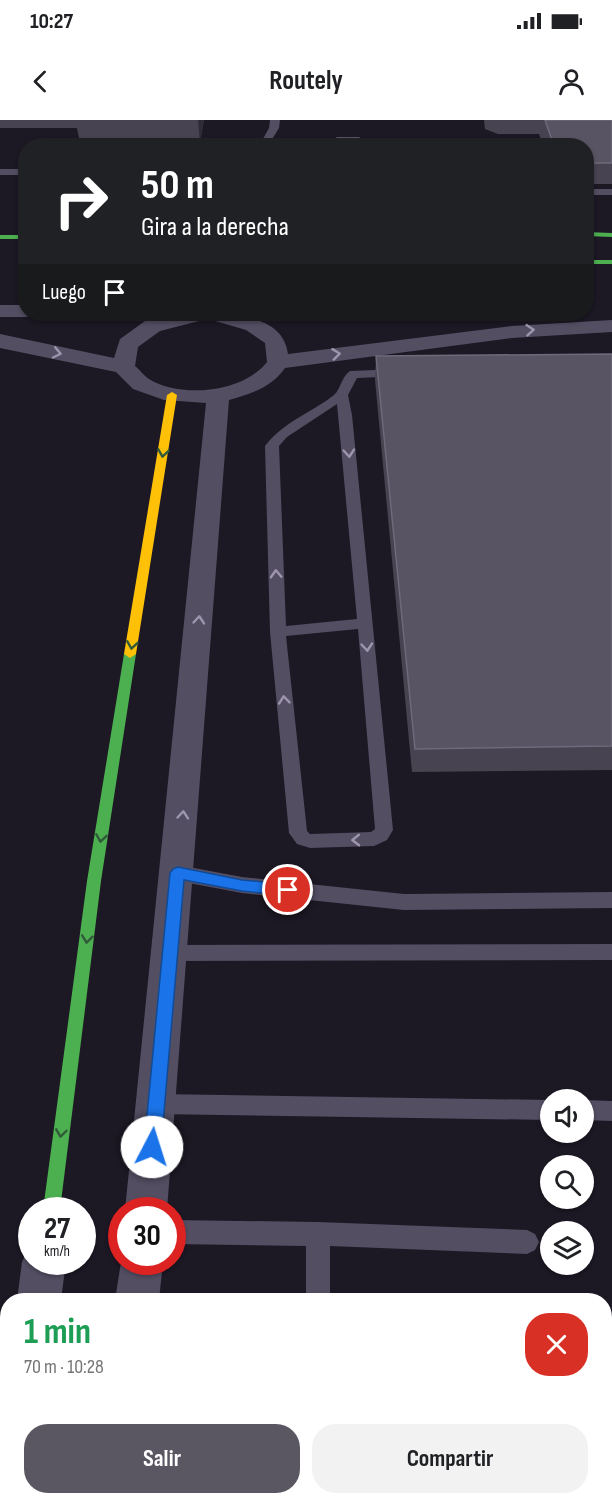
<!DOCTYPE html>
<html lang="es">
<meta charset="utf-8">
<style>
body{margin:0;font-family:"Sofia Sans Condensed",sans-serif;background:#f2f2f2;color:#202124;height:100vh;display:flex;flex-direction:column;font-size:22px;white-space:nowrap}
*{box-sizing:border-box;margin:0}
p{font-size:20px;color:#757577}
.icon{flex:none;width:33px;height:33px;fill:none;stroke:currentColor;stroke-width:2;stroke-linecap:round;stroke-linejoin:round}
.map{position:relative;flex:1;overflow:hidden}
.sheet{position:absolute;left:0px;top:1173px;width:612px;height:212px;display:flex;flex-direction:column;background:#fff;border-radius:24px 24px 0 0;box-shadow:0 2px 4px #0004}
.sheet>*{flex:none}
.guide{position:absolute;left:18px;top:18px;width:576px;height:183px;border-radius:24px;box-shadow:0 2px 4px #0004;background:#202124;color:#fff;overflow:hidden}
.controls{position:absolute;left:540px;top:969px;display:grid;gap:12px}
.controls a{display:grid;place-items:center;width:54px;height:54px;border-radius:50%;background:#fff;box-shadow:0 2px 4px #0004;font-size:30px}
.speed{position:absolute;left:18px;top:1077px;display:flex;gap:12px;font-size:30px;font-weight:700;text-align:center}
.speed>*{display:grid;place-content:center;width:78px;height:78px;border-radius:50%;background:#fff;box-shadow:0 2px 4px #0004;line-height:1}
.speed small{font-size:15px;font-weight:400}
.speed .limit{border:9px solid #d22;background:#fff;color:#111}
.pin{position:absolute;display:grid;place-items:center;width:51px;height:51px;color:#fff;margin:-26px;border:3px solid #fff;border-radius:50%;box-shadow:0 2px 6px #0007}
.me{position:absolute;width:66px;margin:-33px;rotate:5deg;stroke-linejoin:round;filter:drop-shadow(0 0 4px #0008)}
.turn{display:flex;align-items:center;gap:21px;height:126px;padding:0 24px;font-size:27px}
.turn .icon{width:78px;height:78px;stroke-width:2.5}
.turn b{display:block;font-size:42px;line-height:51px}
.then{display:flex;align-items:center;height:57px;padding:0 24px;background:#0003;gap:12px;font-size:22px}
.round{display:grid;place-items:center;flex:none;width:63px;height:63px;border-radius:24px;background:#f2f2f2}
.overview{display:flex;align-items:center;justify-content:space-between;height:102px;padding:0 24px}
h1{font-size:36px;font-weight:700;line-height:45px;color:#1e9e55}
.primary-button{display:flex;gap:12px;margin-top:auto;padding:12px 24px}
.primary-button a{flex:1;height:69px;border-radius:24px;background:#5a5763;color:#fff;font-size:24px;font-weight:700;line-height:69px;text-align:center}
.primary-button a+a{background:#f2f2f2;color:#202124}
.status{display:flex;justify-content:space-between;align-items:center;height:42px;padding:0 30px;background:#fff;direction:ltr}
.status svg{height:16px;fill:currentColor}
header{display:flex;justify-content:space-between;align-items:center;height:78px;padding:0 24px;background:#fff;font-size:27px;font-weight:700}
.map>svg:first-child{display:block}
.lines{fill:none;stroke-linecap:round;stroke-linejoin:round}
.lane{fill:#534e62;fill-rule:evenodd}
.street{fill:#534e62;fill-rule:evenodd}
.fast{fill:#4caf50;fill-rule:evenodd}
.slow{fill:#ffc107;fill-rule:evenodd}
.wall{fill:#484351}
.shaded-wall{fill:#2f2b37}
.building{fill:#595463;stroke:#6f697b;stroke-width:1.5}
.oneway{stroke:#9d96ae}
.oneway2{stroke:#315a3a}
.route{fill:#1a73e8;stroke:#114b97;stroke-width:1.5}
</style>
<div class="status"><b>10:27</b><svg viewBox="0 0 49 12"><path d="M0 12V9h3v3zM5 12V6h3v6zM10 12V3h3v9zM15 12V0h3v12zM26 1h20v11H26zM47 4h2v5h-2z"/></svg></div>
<header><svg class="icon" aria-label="back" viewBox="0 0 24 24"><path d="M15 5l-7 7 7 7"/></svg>Routely<svg class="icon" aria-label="person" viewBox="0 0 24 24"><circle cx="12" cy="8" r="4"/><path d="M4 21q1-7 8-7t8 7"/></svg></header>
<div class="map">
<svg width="612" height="1384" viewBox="0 0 612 1384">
<rect width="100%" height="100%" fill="#1c1824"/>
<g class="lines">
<g class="lane">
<polygon points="270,0 280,0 279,8 268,26 259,26 269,8"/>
<rect x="0" y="49" width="26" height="6"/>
<rect x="586" y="69" width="26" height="6"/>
<path d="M399,249l4,1v6l-46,2 -9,17 4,20 41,415 -6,10 -13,6 -64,2 -13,-4 -8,-11 -19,-201 -5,-186c18,-24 46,-33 69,-51 7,-6 7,-18 16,-24zM337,284l20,215 -71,7 -7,-180 8,-9zM358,509l17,200 -4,3 -61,2 -3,-3 -21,-195z"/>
<polygon points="178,745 242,757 404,774 612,772 612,788 404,790 242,773 178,761 171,758 169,753 171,748"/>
<polygon points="612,824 612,840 170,841 163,839 160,833 163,827 170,825"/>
<polygon points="156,974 550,980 550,1000 156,994 148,991 145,984 148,977"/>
<polygon points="584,980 612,981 612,1001 584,1000"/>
<polygon points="172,1100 318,1102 527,1110 535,1114 539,1122 535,1130 527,1134 330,1126 330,1180 306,1180 306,1126 172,1124"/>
<rect x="306" y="1377" width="26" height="7"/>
</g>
<g class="street">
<polygon points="0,185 26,185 26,194 35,194 26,197 0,197"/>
<path d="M180,194h20l3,3 -4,4 -39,10 -22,16 -3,19c5,4 9,10 14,13 32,20 95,13 118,-17l-2,-19 -19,-13 -34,-10 -4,-4 2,-2c30,0 74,4 78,40l224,-28 100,-6v12l-100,6 -227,30c-14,20 -33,25 -56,32l-62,810h-42l81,-807 -42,-3 -31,-11 -17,-17 -116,-24v-14l114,24 6,-19 25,-18z"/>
<polygon points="32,1125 32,1142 66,1142 61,1180 17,1180 22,1142 29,1127"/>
<polygon points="122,1136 122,1142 163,1142 159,1180 115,1180"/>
<polygon points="8,1354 8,1377 37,1377 36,1384 0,1384 0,1357"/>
<polygon points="92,1377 142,1377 141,1384 91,1384"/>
</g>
<g class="fast">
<polygon points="586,112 612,113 612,117 586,116"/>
<rect x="0" y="115" width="26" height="4"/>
<rect x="586" y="140" width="26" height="4"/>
<polygon points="90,194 439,194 435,197 192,200 94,197"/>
<polygon points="130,530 136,534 101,761 60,1090 43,1090 87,761 124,534"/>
</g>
<polygon class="slow" points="172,272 177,275 136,534 130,538 124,534 167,275"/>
</g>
<g class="wall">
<polygon points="0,0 204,0 200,23 80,23 77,8 0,8"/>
<polygon points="390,0 612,0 612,64 586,64 586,26 543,26 539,14 498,14 485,9 484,0"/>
<polygon points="612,234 612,650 412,652 375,260 376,236"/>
<polygon points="411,1377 604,1377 612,1384 411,1384"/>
</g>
<polygon class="shaded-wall" points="198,0 204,0 200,23"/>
<g class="building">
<polygon points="545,0 612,0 612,43 586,43 586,26 554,26"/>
<polygon points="337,18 359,18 360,26 337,26"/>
<polygon points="612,234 612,626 415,629 376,236"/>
<polygon points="604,1271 612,1271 612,1384 416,1384 415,1377 604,1377"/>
</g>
<defs><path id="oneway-chevron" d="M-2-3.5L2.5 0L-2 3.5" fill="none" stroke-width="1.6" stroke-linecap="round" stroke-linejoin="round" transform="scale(1.5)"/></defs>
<g class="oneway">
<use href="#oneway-chevron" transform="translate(530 210) rotate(-5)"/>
<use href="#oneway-chevron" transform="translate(57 233) rotate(12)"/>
<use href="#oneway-chevron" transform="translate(336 234) rotate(-7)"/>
<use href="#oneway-chevron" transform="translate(349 333) rotate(85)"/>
<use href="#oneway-chevron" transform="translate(276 454) rotate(-92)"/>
<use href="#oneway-chevron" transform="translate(199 500) rotate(-85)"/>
<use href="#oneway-chevron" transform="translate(367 527) rotate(85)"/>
<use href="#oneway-chevron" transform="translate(284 580) rotate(-96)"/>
<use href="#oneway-chevron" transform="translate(183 695) rotate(-85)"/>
<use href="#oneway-chevron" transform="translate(356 720) rotate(179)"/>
</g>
<g class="oneway2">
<use href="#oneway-chevron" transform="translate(163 333) rotate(99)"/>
<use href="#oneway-chevron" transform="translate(132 525) rotate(99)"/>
<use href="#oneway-chevron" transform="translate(101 718) rotate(99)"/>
<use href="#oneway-chevron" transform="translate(87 819) rotate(97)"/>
<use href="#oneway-chevron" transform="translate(61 1013) rotate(98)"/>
</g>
<polygon class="route" points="178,747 242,760 288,764 293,766 295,770 293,774 288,776 242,771 184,760 161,1027 158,1033 152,1035 146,1033 144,1027 170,753 173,749"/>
</svg>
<div class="controls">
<a><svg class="icon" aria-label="sound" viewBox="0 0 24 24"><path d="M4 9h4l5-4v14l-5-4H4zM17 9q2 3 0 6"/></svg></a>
<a><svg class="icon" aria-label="search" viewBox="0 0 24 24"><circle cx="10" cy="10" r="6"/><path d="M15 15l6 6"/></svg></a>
<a><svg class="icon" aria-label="layers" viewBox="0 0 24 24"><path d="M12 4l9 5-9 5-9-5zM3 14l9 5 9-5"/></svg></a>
</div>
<div class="speed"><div>27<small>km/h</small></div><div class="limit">30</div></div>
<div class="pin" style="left:288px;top:770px;background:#d93025"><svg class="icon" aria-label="arrive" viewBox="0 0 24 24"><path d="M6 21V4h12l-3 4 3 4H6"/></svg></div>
<svg class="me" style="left:152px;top:1027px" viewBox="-20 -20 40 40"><circle r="19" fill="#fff"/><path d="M0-13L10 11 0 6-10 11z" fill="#1a73e8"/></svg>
<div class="guide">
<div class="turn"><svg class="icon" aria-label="right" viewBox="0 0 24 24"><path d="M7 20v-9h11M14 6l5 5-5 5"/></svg><div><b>50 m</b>Gira a la derecha</div></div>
<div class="then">Luego<svg class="icon" aria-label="arrive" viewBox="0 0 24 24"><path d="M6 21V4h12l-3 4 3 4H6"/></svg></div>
</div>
<section class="sheet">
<div class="overview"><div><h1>1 min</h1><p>70 m · 10:28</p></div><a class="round" style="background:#d93025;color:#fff"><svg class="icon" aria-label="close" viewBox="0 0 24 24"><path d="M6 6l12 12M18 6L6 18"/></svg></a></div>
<div class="primary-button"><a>Salir</a><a>Compartir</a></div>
</section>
</div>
